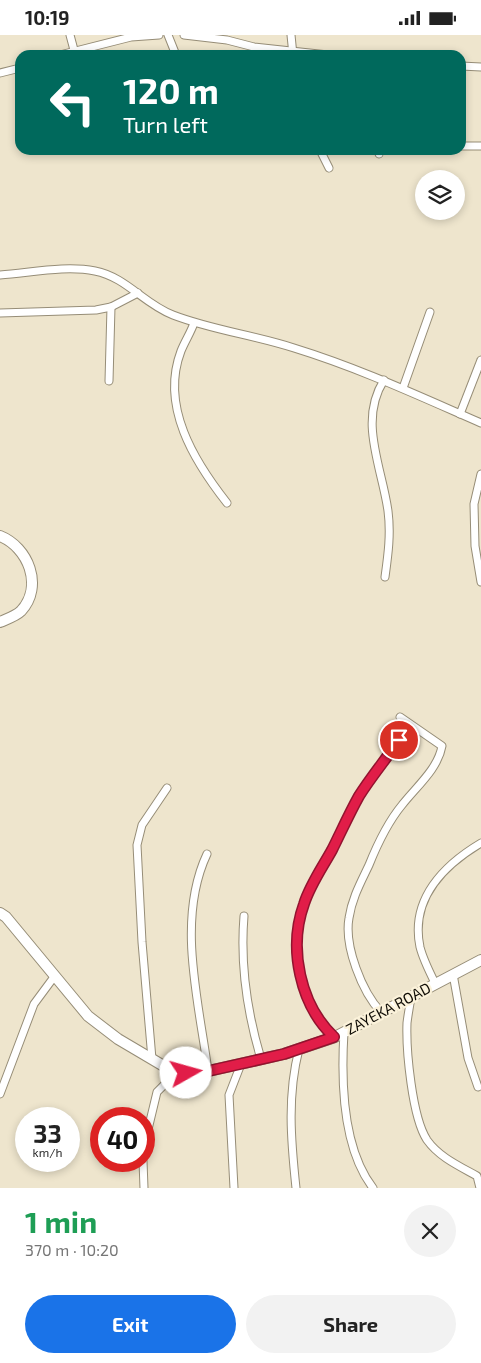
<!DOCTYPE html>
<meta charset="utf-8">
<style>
body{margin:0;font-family:"Exo 2",sans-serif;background:#f2f2f2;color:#222;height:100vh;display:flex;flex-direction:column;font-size:19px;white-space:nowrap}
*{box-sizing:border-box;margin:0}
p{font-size:16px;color:#767676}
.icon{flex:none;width:28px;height:28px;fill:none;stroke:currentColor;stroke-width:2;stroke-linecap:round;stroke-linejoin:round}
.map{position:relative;height:1153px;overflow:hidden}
.details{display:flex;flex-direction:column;background:#fff;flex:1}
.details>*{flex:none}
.top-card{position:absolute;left:15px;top:15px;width:451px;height:105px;border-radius:15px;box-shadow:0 2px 8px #0003;background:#00695c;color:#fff;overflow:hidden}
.tools{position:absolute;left:415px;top:135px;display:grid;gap:10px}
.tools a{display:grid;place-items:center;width:50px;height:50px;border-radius:50%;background:#fff;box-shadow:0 2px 8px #0003;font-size:25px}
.speed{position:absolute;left:15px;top:1072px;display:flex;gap:10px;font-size:25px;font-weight:700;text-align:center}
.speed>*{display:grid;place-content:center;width:65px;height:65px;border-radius:50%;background:#fff;box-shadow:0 2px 8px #0003;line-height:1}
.speed small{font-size:12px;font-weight:400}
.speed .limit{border:8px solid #d22;background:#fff;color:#111}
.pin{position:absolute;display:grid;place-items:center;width:42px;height:42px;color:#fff;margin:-21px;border:2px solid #fff;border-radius:50%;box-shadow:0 1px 5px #0007}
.me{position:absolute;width:55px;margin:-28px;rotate:83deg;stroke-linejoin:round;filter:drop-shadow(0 0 4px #0008)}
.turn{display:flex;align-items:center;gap:18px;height:105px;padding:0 25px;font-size:22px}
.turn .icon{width:65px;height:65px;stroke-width:2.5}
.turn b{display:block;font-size:35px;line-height:42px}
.round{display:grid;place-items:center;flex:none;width:52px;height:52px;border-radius:26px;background:#f2f2f2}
.head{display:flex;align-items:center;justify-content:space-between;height:85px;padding:0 25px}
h1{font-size:30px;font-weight:700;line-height:38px;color:#1e9e55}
.action{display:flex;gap:10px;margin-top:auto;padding:10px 25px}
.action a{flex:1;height:58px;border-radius:30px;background:#1a73e8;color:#fff;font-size:20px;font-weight:700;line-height:58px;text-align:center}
.action a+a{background:#f2f2f2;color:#222}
.status{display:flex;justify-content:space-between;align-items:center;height:35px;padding:0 25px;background:#fff;direction:ltr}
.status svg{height:14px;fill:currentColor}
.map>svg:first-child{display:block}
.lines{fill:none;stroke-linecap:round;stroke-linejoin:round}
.street-casing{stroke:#968d77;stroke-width:9}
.secondary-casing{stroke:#968d77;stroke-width:12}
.street{stroke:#fff;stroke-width:7}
.secondary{stroke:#fff;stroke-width:10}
.route-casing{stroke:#92132f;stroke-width:12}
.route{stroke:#e11d48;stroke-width:9}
.labels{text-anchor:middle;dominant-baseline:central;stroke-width:4.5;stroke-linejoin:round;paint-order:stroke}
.street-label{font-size:15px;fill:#0f0c05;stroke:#fbf2da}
</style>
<div class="status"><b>10:19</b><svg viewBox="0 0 49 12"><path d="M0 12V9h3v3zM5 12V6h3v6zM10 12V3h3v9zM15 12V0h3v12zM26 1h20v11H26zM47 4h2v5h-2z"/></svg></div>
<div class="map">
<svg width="481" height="1153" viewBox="0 0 481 1153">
<rect width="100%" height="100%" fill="#eee5cd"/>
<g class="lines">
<defs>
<g id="street">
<polyline points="70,0 74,15"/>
<polyline points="168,0 176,20"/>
<polyline points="184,0 227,5 254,12 328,20"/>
<polyline points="291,0 293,20"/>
<polyline points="60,20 131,2 159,0"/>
<polyline points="461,31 481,32"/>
<polyline points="0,38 20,33"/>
<polyline points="461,111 481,111"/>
<polyline points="320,115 329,133"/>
<polyline points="378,115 379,119"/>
<path d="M0,240c30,-2 65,-10 95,-4 31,6 49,33 78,44 39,15 81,20 121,33 65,20 125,48 187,75"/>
<polyline points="0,278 96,275 111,272 138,258"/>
<path d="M194,288c-3,9 -9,18 -13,28 -21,55 13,110 46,152"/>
<path d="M384,345c-26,41 -2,87 4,131 3,23 0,44 -3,66"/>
<polyline points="109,346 111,272"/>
<polyline points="403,353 430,277"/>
<polyline points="460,379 481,325"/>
<polyline points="481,439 474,469 475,511 481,547"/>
<path d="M207,819c-31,66 -8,148 1,217"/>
<path d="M244,881c-4,49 3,96 17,143"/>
<polyline points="453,939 468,1023 478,1052"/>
<path d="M435,948c-6,-12 -12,-24 -15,-36 -10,-48 24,-82 61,-104"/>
<path d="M411,961c-1,9 -3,18 -4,27 -1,27 5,94 20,117 12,17 32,26 50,36l3,12"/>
<path d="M381,977c-19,-20 -37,-66 -32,-94 3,-20 12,-36 20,-53 8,-20 19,-43 33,-60 14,-18 36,-36 40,-59l-42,-29"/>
<path d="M344,997c-3,49 -2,116 29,156"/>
<path d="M335,1002c-35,-32 -47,-89 -31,-133 6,-19 18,-36 28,-54 9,-18 17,-36 27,-54 12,-19 27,-37 40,-56"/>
<polyline points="152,1024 142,907 137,810 142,790 167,753"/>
<polyline points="0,1059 34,969 54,942"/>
<polyline points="144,1111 157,1057 170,1044 174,1035"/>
<polyline points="143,1126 144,1153"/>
<polyline points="234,1153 229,1060 241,1029"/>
<path d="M296,1153c-5,-47 -9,-92 3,-139"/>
</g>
<g id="secondary">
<path d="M0,501c28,11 44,50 21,75 -5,5 -14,8 -21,11"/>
<polyline points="0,878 6,882 88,981 118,1004 162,1030 174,1035 195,1039 284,1019 335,1002 481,925"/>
</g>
</defs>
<use href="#street" class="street-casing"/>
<use href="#secondary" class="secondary-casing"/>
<use href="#street" class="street"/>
<use href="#secondary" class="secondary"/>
</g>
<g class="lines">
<defs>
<path id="route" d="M186,1038l9,1 89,-20 50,-17c-34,-32 -46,-89 -30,-133 6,-19 18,-36 28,-54 9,-18 17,-36 27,-54 12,-19 27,-37 40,-56"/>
</defs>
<use href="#route" class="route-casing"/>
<use href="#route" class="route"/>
</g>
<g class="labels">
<g class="street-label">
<text transform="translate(388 973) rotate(-28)">ZAYEKA ROAD</text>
</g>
</g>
</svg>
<div class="tools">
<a><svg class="icon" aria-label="layers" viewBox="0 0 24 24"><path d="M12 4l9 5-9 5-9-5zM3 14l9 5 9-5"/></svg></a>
</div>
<div class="speed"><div>33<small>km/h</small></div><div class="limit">40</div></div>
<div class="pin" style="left:399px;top:705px;background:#d93025"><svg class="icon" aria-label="arrive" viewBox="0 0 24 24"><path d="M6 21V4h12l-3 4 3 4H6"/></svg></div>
<svg class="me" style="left:186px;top:1038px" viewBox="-20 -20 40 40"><circle r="19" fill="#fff"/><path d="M0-13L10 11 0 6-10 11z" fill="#e11d48"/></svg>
<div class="top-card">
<div class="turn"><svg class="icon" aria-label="left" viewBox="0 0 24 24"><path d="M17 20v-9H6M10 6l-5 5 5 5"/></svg><div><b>120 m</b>Turn left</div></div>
</div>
</div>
<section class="details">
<div class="head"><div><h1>1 min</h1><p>370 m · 10:20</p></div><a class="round"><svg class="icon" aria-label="close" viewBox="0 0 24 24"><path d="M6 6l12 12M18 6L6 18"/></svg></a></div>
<div class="action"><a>Exit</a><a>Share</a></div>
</section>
